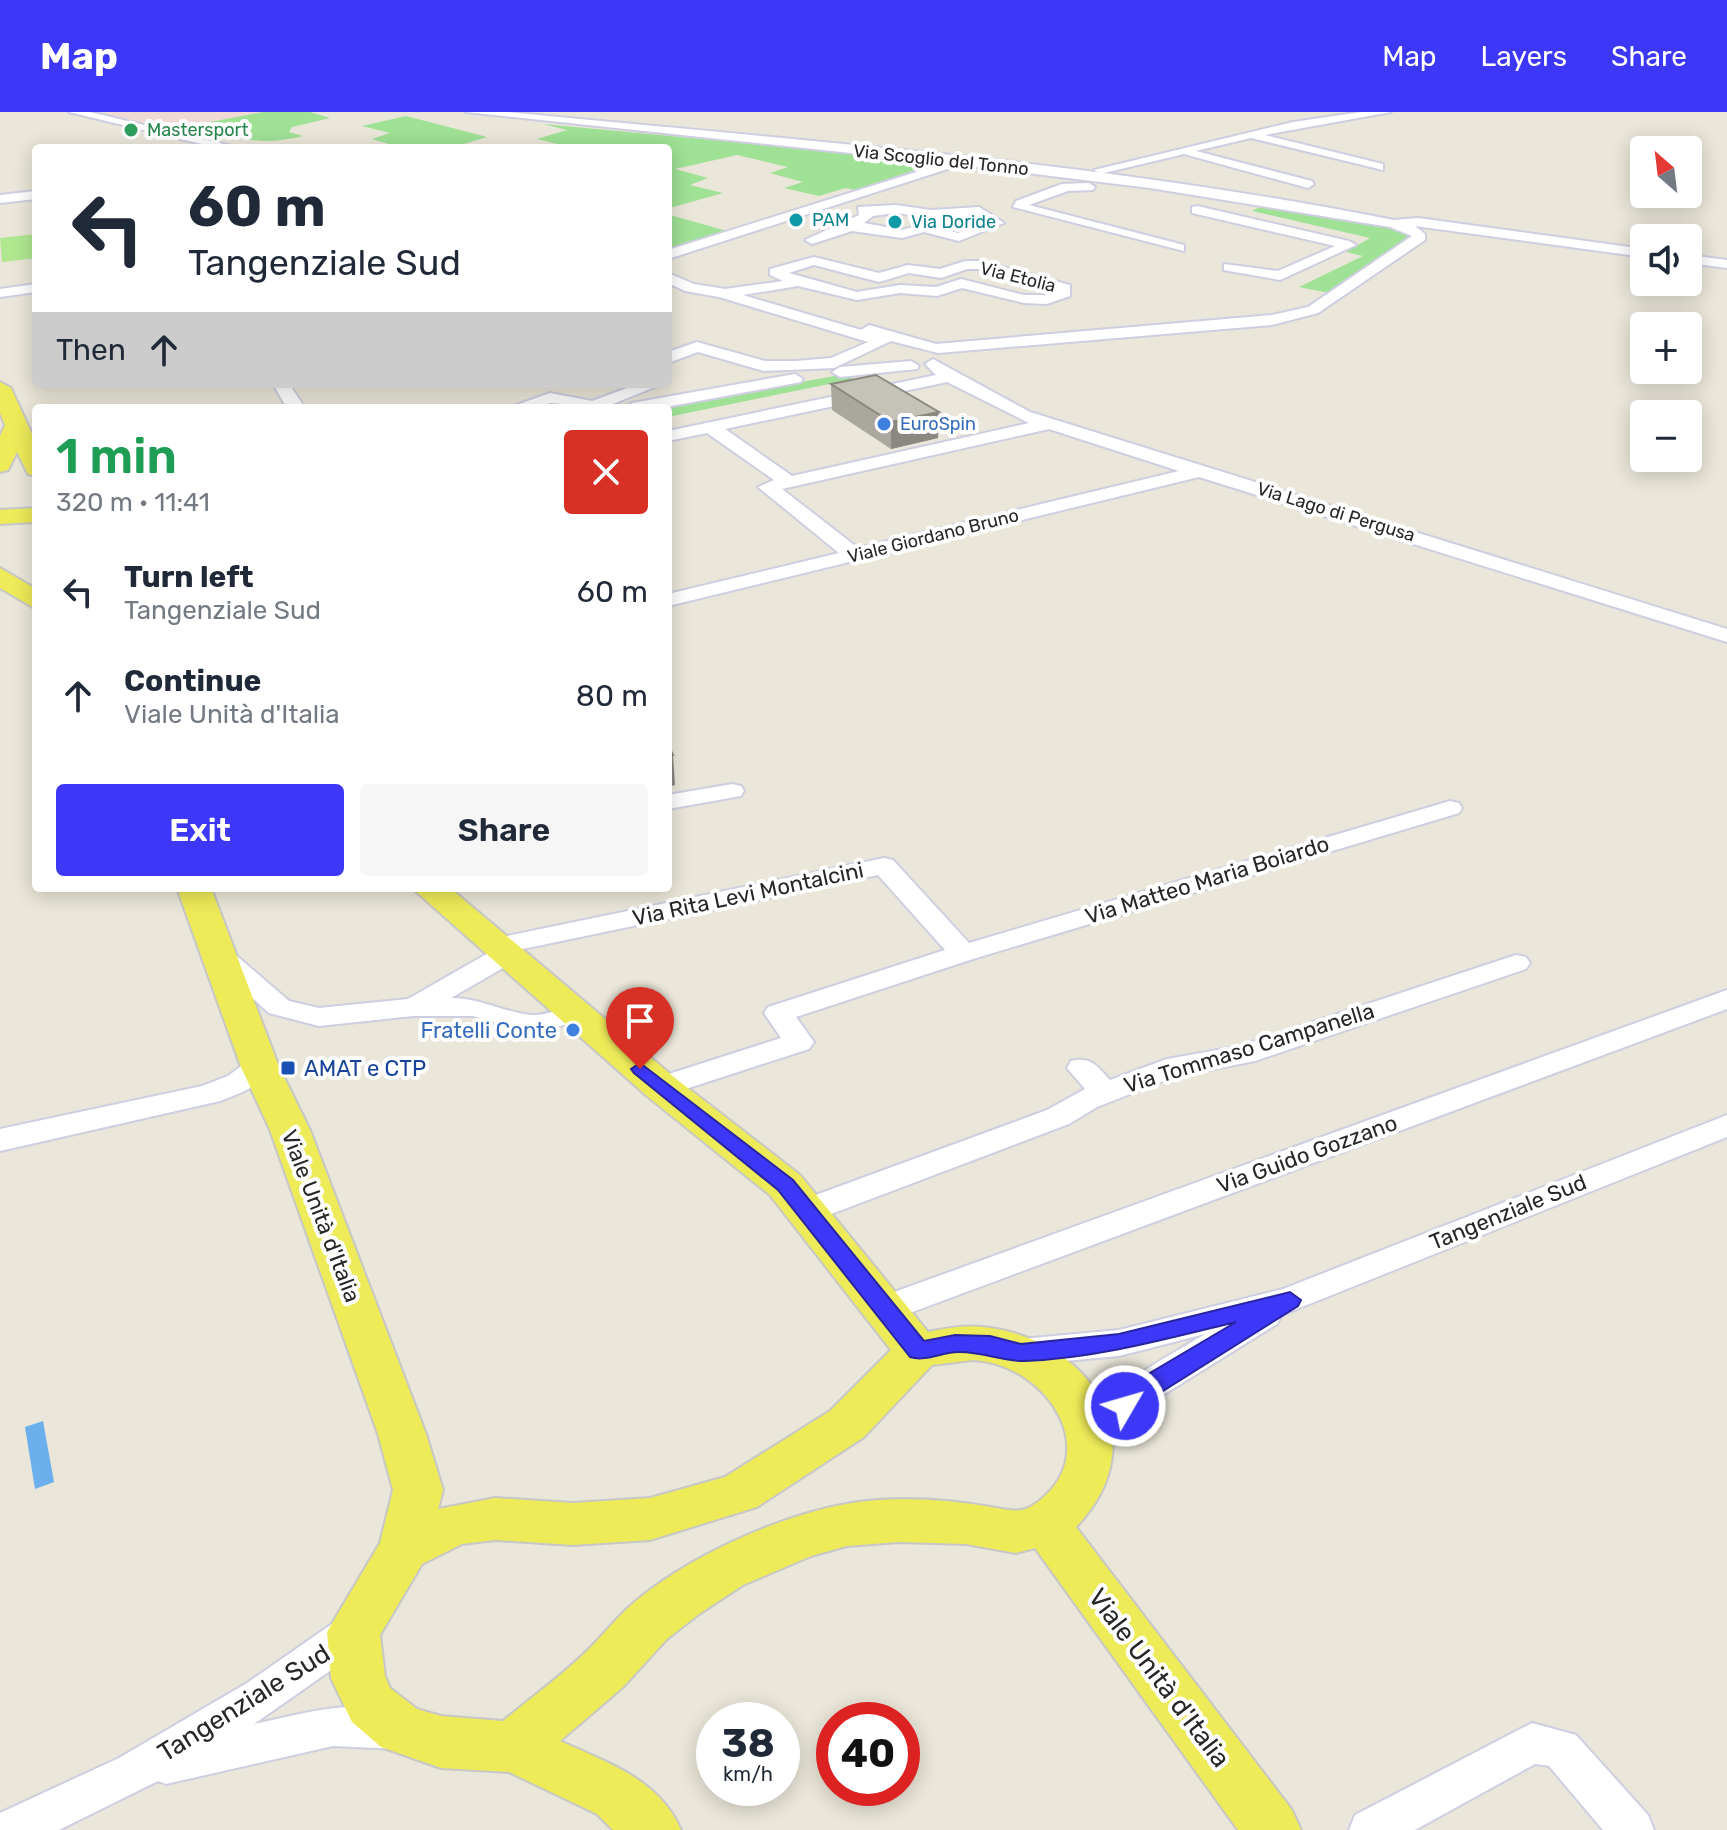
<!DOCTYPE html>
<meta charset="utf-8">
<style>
body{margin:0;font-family:Rubik,sans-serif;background:#f6f6f7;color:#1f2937;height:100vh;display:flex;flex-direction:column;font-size:30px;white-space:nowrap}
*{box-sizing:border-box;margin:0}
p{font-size:26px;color:#747a83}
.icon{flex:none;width:44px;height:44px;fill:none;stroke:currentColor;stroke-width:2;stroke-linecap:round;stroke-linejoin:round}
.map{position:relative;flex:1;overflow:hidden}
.panel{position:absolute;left:32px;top:292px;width:640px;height:488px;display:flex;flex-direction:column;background:#fff;border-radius:8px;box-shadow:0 4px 20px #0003}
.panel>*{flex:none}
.guide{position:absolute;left:32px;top:32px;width:640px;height:244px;border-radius:8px;box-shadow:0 4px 20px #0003;background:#fff;color:#1f2937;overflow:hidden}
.needle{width:52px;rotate:332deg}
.tools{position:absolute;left:1630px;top:24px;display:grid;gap:16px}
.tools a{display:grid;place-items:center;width:72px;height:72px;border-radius:8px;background:#fff;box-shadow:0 4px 20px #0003;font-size:40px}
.speed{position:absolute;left:696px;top:1590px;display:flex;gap:16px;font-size:40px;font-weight:700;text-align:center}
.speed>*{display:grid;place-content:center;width:104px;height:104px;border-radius:50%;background:#fff;box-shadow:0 4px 20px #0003;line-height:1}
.speed small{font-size:20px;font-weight:400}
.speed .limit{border:12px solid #d22;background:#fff;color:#111}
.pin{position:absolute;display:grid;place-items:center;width:68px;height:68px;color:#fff;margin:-82px -34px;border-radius:50% 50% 50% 0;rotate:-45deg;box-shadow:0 0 8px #0007}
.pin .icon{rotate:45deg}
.me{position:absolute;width:88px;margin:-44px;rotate:52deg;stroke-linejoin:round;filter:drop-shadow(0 0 6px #0008)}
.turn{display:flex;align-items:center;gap:28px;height:168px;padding:0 24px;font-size:36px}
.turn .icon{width:104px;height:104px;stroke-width:2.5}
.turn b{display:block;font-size:56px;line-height:68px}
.then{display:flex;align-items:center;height:76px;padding:0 24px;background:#0003;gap:16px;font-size:30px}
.round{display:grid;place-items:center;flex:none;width:84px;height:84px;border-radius:8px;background:#f6f6f7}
.overview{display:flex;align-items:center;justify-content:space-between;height:136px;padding:0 24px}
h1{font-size:48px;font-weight:600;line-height:60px;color:#1e9e55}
.button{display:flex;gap:16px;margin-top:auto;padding:16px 24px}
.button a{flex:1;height:92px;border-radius:8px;background:#3d38f7;color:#fff;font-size:32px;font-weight:600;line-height:92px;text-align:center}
.button a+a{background:#f6f6f7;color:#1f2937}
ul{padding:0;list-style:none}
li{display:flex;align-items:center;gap:24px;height:104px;padding:0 24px}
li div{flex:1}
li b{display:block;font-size:30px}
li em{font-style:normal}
header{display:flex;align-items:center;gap:48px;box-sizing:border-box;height:112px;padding:0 40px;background:#3d38f7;color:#fff}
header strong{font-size:38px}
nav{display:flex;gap:44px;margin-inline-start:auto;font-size:28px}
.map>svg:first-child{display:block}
.medical{fill:#f1dad5}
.green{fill:#9fe195}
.pitch{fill:#b0e890}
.water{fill:#6bafec}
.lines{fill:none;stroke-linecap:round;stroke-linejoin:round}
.minor-casing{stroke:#cecee1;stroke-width:4}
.major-casing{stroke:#c7c7c7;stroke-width:4}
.minor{fill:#fff;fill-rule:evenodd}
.major{fill:#eeeb59;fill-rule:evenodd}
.wall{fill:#a9a79e}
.shaded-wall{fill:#8a8881}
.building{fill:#c5c2b8;stroke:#8a8881;stroke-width:2}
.route{fill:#3d38f7;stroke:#2824a1;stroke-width:2}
.leisure-dot{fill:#2e9e5b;stroke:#fff;stroke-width:3}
.culture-dot{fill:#0f9aa8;stroke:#fff;stroke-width:3}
.shop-dot{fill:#3f7fe0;stroke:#fff;stroke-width:3}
.transit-dot{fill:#1a4fb4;stroke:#fff;stroke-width:3}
.labels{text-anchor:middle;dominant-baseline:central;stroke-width:8;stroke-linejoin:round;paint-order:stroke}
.far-leisure-label{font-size:18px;fill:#27864d;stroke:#fff;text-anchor:start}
.far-street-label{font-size:18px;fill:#272727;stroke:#fff}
.far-culture-label{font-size:18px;fill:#0d838f;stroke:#fff;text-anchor:start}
.far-shop-label{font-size:18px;fill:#366cbe;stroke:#fff;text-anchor:start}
.street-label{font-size:22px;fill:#272727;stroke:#fff}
.shop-label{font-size:22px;fill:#366cbe;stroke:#fff;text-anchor:end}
.transit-label{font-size:22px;fill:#164399;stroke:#fff;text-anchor:start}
.near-street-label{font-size:26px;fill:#272727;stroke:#fff}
</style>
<header>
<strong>Map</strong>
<nav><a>Map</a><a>Layers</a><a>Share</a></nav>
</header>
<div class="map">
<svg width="1727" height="1718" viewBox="0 0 1727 1718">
<rect width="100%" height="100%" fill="#eae6d9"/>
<polygon class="medical" points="113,0 263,0 169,18 101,3"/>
<g class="green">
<path d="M263,0h47l20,6 -38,9 -3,5 14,4c-44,11 -67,2 -109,-11z"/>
<polygon points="406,4 487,25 464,32 478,36 402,36 372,27 390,21 362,14"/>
<polygon points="543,12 895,45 916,48 924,55 855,78 845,76 819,84 784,76 803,70 770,61 788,55 737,43 675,57 708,66 690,73 723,81 670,96 670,103 727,119 668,138 668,36 573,36 537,27 567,18"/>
<polygon points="1262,94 1393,114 1410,123 1329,181 1299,175 1363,144 1346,140 1370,126 1252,99"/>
<polygon points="846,262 853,267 668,305 668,296 655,296"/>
</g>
<polygon class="pitch" points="36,122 36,146 2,150 0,126"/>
<polygon class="water" points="43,1309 54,1370 35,1377 25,1315"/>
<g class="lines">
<defs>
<g id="minor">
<polygon points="69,0 90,0 240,36 218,36"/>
<path d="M466,0h41c296,29 595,50 887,108l24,-2 226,31v8l-229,-31 10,8v6l-107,73 -46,12 -334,28 -47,-12 -57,27 -70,3 -66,-19 -30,11v-11l29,-10 68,19h31l35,-3 37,-16 -149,-45 -34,-6 -17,-8v-10l26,11 31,5 58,-8 -13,-6v-6l44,-12 65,16 29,-8 32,4 25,-8h16l89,24v11l-23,8 -23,-1 -62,-15 -25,8 -37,-3 -43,7 -59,-14 -55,9 118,35 8,-5 67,19 336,-29 36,-8 104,-71 -22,-9 -240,-39 -190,-23 -292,94v-9l277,-87zM814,153l65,17 30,-9 32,5 26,-9h14l75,19 1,3 -12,4h-21l-63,-16 -25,8 -36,-2 -43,7 -68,-19z"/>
<polygon points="1361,0 1391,0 1265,23 1383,52 1383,58 1251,26 1196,39 1312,69 1314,72 1308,76 1184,42 1100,62 1094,58 1293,10"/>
<polygon points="1089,71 1095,75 1093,78 1068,79 1029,93 1184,133 1184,139 1013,95 1016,89 1062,72"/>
<polygon points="36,79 36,87 0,91 0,83"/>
<path d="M896,93l35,5 48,-3 25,16 -45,18 -35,-9 -22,6 -50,-7 -40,13 -7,-4 54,-25 -1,-8zM896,101l35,5 45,-3 11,7 -29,11 -34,-9 -22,6 -38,-7 9,-7z"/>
<polygon points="1197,94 1349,129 1356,133 1280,168 1229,159 1224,158 1224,152 1278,159 1335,134 1192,101 1192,95"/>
<polygon points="1688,143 1727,148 1727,156 1688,151"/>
<polygon points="36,172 36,180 0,185 0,177"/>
<path d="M933,247l97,53 697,217v13l-528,-165 -531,129v-12l171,-41 -81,-66 16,-7 -67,-47 -39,8v-10l268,-56 -11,-11zM947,270l82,41 -237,53 -67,-47zM1049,317l130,42 -321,77 -76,-59z"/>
<polygon points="911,249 919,254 917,257 840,265 832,260 840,255"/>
<polygon points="795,262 803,267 801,270 661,296 623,296 632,291"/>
<polygon points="273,272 289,272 305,296 287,296"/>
<polygon points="638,272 662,272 603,296 551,291 535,296 508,296 550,281 592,289"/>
<polygon points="732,672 741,674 744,679 741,684 668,697 668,683"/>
<path d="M1450,689l9,2 3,5 -3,5 -486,146 -177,58 18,25 -5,7 -148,48 -11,-3 -4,-7 4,-7 131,-42 -17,-25 4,-6 177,-57 -67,-75 -360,75 3,4 -4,6 -66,38c30,0 54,15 81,17 19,1 36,-13 56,-8l4,6 -4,6 -56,14 -59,-17h-60l-94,10 -50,-13 -62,-56 4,-6h20l58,50 30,7 89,-9 82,-47 -6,-6 4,-6 396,-82 9,2 76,83z"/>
<path d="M1516,843l10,2 4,6 -4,6 -271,92 -81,16 -77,30 -28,17 -251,95 -12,3 -12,-3 -4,-8 4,-8 253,-93 38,-21 -18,-21 4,-7c20,-5 26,5 39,19l57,-21 73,-13z"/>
<polygon points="1727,878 1727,897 899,1205 887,1209 875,1205 870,1196 875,1187"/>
<path d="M260,945l11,3 4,7c-13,19 -35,26 -55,34l-220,50v-22l202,-43 26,-10 21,-16z"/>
<path d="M1727,1003v22l-445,178 -5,9 -122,76 -50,47 -13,5 -13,-5 -6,-10c24,-45 90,-77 132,-103l-86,22 -98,9 -13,-3 -5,-10 5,-10 13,-3 98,-9 164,-41z"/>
<path d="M353,1502l14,5 6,13 -6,13 -113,79c51,-11 106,-28 157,-9l6,14 -6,14 -15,6 -63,-3 -167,38 -8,-3 -99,49h-59v-17l119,-55 128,-75 92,-64z"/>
<polygon points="1532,1611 1576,1623 1648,1703 1654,1718 1603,1718 1549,1654 1535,1652 1415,1718 1349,1718 1355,1703"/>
</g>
<g id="major">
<polygon points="0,270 11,276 36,331 36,364 28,362 17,340 8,358 0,360 0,324 5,313 0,301"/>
<polygon points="36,396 36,410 0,412 0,398"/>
<polygon points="0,456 36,477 36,497 0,476"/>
<path d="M177,776h34l68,179 31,63 116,304 17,56 -5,19 57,-11 78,5 77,-5 75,-21 105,-66 61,-61 -121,-155 -123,-99 -235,-208h38l225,190 125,97 128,157c18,-4 37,-7 55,-5 106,11 176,114 93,200l216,283 9,20h-63l-203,-282 -19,5 -50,-9 -67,-2 -52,4 -36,10 -68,29 -44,29 -32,25 -44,48 -63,54c48,22 99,38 121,89h-68l-16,-16 -88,-42 -68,-4 -60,-21 -29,-25 -13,-27 -8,-17 -4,-46 53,-89 13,-53 -15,-56 -108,-304 -29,-63zM973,1248c75,4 135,96 59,146 -12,8 -28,3 -41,1 -46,-8 -99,-11 -145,-3 -71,13 -163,55 -217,103 -15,14 -28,30 -42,44 -26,25 -56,47 -84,70l-62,-5 -24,-7 -27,-21 -5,-12 -5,-41 42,-71 40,-20 33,-4 78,5 77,-5 107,-33 107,-70 68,-72z"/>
</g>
</defs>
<use href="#minor" class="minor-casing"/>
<use href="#major" class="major-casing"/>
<use href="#minor" class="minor"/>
<use href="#major" class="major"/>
</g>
<polygon class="wall" points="831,272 939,300 938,326 891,337 832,298"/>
<g class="shaded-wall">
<polygon points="939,300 938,326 891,337 891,310"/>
<polygon points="668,643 673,643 675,673 668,675"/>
</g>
<g class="building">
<polygon points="876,263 939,300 891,310 831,272"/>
<polygon points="668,633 673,643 668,643"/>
</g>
<path class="route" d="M640,951l153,117 131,161 31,-6 35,1 31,8 98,-10 171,-42 11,8 -3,6 -173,109 -8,-3 -4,-6 20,-23 103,-61c-70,17 -139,36 -211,39 -22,1 -44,-10 -67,-9 -16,0 -32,10 -48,5l-132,-167 -144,-117 -3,-4z"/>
<circle class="leisure-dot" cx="131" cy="18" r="8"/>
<g class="culture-dot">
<circle cx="796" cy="108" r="8"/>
<circle cx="895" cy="110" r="8"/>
</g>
<g class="shop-dot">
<circle cx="884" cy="312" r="8"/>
<circle cx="573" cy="918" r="8"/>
</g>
<rect class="transit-dot" x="280" y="948" width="16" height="16" rx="4"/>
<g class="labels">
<g class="far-leisure-label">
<text x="147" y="18">Mastersport</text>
</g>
<g class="far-street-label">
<text transform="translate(941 48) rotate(6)">Via Scoglio del Tonno</text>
<text transform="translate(1018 165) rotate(14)">Via Etolia</text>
<text transform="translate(1336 400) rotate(17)">Via Lago di Pergusa</text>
<text transform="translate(933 424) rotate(-14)">Viale Giordano Bruno</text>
</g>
<g class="far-culture-label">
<text x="812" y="108">PAM</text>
<text x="911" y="110">Via Doride</text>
</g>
<g class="far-shop-label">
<text x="900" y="312">EuroSpin</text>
</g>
<g class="street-label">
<text transform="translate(1207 768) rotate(-17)">Via Matteo Maria Boiardo</text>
<text transform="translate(748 782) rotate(-12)">Via Rita Levi Montalcini</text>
<text transform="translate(1249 936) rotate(-17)">Via Tommaso Campanella</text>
<text transform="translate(1307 1042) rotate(-20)">Via Guido Gozzano</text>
<text transform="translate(1508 1100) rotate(-22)">Tangenziale Sud</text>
<text transform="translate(321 1104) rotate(69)">Viale Unità d'Italia</text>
</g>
<g class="shop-label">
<text x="557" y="918">Fratelli Conte</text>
</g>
<g class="transit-label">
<text x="304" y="956">AMAT e CTP</text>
</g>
<g class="near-street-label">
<text transform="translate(1159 1566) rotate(53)">Viale Unità d'Italia</text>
<text transform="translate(244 1591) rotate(-32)">Tangenziale Sud</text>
</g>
</g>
</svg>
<div class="tools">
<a><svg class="needle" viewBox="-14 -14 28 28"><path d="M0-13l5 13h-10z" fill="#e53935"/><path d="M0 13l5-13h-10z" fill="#747a83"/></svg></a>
<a><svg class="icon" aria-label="sound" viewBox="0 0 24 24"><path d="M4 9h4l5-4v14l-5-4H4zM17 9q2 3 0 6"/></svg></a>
<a>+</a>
<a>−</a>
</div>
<div class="speed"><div>38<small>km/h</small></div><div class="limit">40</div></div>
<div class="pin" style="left:640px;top:957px;background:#d93025"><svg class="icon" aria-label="arrive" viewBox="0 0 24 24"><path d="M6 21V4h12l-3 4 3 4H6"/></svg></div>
<svg class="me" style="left:1125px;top:1294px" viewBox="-20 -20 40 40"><circle r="17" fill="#3d38f7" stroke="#fff" stroke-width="3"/><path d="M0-11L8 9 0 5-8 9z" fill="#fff"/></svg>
<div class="guide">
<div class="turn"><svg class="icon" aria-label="left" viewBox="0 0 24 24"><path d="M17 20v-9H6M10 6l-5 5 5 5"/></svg><div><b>60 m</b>Tangenziale Sud</div></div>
<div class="then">Then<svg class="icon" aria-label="ahead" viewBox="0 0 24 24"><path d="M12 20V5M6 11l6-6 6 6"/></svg></div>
</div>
<section class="panel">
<div class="overview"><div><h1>1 min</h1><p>320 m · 11:41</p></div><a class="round" style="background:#d93025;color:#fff"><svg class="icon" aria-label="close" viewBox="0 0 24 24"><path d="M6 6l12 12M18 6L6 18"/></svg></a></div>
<ul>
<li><svg class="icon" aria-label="left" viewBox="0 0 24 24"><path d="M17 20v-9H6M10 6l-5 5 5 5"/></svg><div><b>Turn left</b><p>Tangenziale Sud</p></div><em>60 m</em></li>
<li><svg class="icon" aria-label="ahead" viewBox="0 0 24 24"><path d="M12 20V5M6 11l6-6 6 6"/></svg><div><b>Continue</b><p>Viale Unità d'Italia</p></div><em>80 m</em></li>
</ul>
<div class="button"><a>Exit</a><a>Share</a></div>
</section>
</div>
